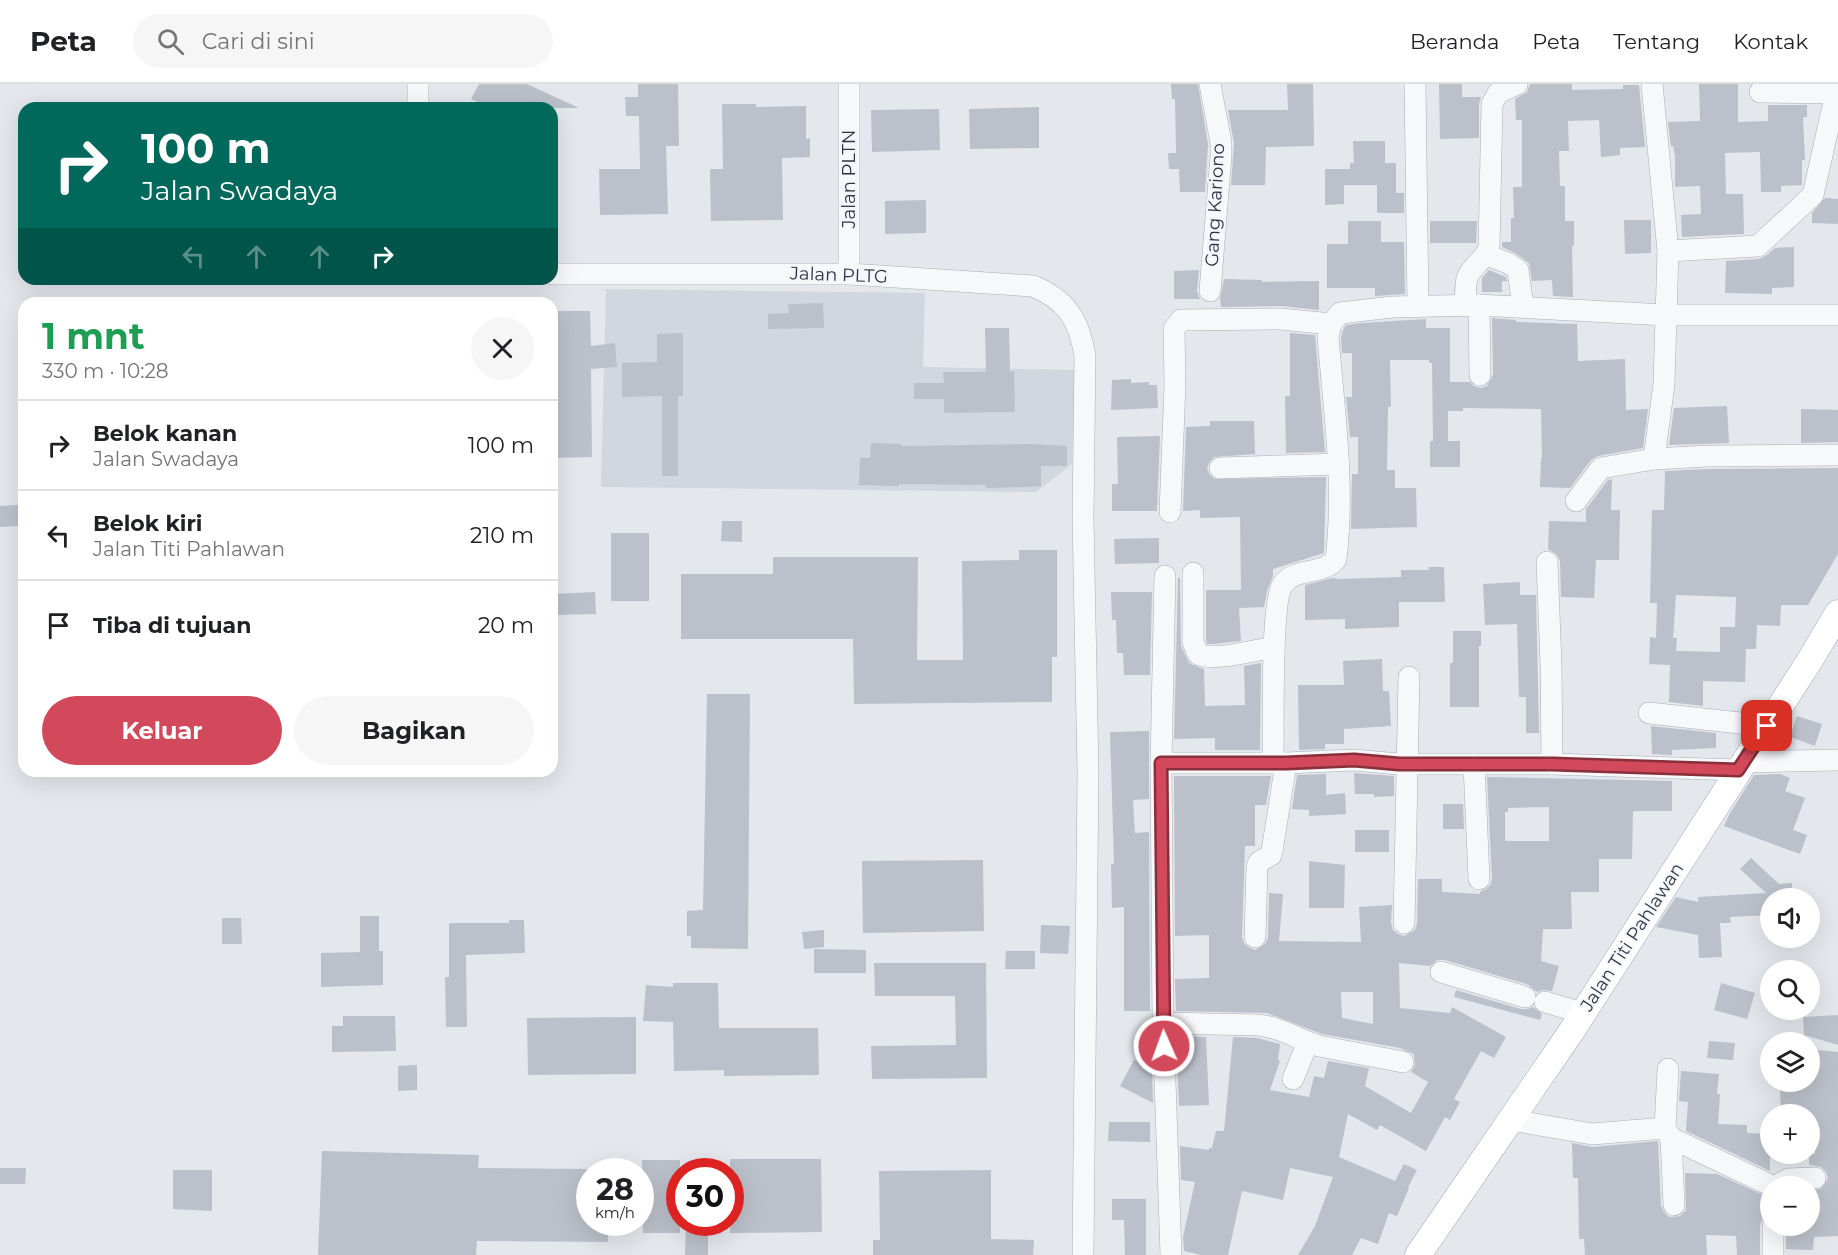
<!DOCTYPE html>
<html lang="id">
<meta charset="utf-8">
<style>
body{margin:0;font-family:Montserrat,sans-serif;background:#f6f6f6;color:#202124;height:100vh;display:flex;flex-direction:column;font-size:22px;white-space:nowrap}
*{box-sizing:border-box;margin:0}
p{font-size:20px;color:#757577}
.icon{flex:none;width:33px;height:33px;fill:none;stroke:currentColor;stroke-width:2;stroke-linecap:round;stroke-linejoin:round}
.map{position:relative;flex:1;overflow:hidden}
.details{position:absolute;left:18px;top:213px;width:540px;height:480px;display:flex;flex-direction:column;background:#fff;border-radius:18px;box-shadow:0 6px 24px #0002}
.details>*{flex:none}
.guide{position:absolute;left:18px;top:18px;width:540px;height:183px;border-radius:18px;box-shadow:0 6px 24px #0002;background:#00695c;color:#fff;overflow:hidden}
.controls{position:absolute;left:1760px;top:804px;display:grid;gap:12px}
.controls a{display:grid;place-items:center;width:60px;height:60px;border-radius:50%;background:#fff;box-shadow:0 6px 24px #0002;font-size:30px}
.speed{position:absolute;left:576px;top:1074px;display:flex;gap:12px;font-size:30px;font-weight:700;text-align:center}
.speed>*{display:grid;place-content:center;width:78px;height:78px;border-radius:50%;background:#fff;box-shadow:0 6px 24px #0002;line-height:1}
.speed small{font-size:15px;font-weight:400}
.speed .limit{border:9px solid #d22;background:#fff;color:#111}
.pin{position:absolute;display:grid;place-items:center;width:51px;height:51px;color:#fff;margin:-26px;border-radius:12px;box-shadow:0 3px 9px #0006}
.me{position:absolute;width:66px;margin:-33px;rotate:358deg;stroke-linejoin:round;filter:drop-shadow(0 0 4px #0008)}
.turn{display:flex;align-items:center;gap:21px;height:126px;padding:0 24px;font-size:27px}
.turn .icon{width:78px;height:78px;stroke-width:2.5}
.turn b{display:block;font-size:42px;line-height:51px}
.lanes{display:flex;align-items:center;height:57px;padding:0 24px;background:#0003;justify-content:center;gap:30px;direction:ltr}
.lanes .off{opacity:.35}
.round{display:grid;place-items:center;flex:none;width:63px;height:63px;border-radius:32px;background:#f6f6f6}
.head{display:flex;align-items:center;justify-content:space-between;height:102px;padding:0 24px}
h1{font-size:36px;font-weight:700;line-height:45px;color:#1e9e55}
.action{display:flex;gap:12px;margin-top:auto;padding:12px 24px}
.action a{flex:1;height:69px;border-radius:36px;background:#d1495b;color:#fff;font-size:24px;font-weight:700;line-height:69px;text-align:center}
.action a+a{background:#f6f6f6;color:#202124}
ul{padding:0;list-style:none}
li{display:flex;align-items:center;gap:18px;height:90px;padding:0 24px;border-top:2px solid #e0e0e0}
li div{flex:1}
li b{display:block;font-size:22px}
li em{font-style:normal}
header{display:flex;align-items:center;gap:36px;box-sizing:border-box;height:84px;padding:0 30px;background:#fff;border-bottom:2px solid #e0e0e0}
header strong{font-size:28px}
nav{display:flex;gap:33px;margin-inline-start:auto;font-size:21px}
.search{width:420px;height:54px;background:#f6f6f6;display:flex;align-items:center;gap:15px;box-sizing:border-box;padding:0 21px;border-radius:33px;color:#757577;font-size:22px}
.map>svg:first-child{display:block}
.built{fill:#d2d6de}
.building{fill:#bbc0ca;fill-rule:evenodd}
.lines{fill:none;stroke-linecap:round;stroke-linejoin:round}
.minor-casing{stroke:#a9aeb7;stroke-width:22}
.major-casing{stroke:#a3abb8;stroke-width:27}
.minor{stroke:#f7f8fa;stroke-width:21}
.major{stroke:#fff;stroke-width:26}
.route-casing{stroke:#882f3b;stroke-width:15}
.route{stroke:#d1495b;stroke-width:10}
.labels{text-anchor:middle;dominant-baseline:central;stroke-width:4.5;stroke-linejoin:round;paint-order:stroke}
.street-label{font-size:18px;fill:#2b3445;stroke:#f4f6f9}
</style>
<header>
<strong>Peta</strong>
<div class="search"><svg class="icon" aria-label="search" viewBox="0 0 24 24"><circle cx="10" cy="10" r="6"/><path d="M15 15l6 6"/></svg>Cari di sini</div>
<nav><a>Beranda</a><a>Peta</a><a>Tentang</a><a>Kontak</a></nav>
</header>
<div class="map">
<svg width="1838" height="1171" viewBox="0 0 1838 1171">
<rect width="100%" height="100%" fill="#e4e7ec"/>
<polygon class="built" points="606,205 925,209 923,283 1075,286 1072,380 1036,408 601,403"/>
<g class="building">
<polygon points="479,0 527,0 579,24 489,24 471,15"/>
<polygon points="638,0 678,0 679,62 666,62 668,130 600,131 599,85 640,85 639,32 626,32 625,13 638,13"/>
<polygon points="1171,0 1198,0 1208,60 1205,108 1180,108 1179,85 1169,85 1168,69 1176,69 1175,15 1172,15"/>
<polygon points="1287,0 1313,0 1314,62 1266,63 1265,101 1231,101 1234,59 1228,26 1288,26"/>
<polygon points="1439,0 1462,0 1462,13 1481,13 1479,20 1479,54 1440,55"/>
<polygon points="1530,0 1572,0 1572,6 1623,5 1623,1 1639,1 1645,63 1620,64 1620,71 1601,73 1599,36 1568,37 1569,67 1559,67 1560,102 1565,102 1565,137 1574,137 1574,162 1572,162 1573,213 1553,212 1552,196 1532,197 1529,179 1515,169 1502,163 1502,158 1511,158 1511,134 1514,134 1513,103 1522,103 1522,36 1516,36 1515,15 1527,8"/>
<polygon points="1699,0 1738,0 1738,38 1768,37 1768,21 1807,21 1807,33 1803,33 1805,76 1802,76 1802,101 1781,102 1781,108 1761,108 1760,68 1725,69 1726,110 1743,110 1744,150 1682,153 1681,131 1701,130 1700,102 1675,103 1675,72 1673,62 1671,62 1668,38 1700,37"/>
<polygon points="722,20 756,20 756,23 806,22 806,55 810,54 810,73 782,74 783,136 711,137 710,85 723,85"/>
<polygon points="1039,23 1039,64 970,65 969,25"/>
<polygon points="939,25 940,66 872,68 871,26"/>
<polygon points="1353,57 1385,57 1385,79 1396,79 1396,109 1404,109 1404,129 1377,129 1377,101 1344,101 1344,120 1325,121 1325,85 1350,85 1350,79 1354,79"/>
<polygon points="1825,114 1838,115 1838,140 1812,139 1812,129"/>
<polygon points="926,116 926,149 885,150 885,117"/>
<polygon points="1624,136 1651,136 1651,169 1625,170"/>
<polygon points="1348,137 1381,137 1381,158 1404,158 1405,210 1375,212 1375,204 1327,204 1327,160 1348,160"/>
<polygon points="1430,137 1477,137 1476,159 1430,159"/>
<polygon points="1794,163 1794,203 1772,204 1772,210 1725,209 1726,177 1759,175 1767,171 1775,164"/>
<polygon points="1199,186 1197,207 1200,215 1174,215 1174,187"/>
<polygon points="1489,186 1506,193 1507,197 1502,197 1502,208 1482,208 1482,194"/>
<polygon points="1224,195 1262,196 1262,198 1319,197 1319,226 1281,222 1221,223 1220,215"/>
<polygon points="823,219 824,244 768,245 768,230 789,229 788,220"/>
<polygon points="552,227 590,227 591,262 615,259 617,283 591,285 592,373 552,374"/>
<polygon points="1492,234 1516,236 1516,238 1577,240 1578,277 1625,275 1626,326 1648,325 1643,364 1598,372 1591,376 1570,404 1540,403 1541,374 1542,374 1541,325 1463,324 1463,327 1448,327 1448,357 1460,357 1460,383 1430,383 1430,357 1433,357 1432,279 1429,279 1429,276 1390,276 1391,323 1388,323 1387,386 1395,386 1395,404 1416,404 1417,443 1351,445 1352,390 1358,390 1358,353 1350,353 1346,313 1352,313 1352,269 1342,269 1341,254 1343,246 1346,241 1362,239 1426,235 1426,244 1450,244 1450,298 1470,298 1474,302 1481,304 1487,302 1493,291"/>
<polygon points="985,244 1009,244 1010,288 1014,287 1015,328 944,329 944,315 914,315 914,299 944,299 943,288 986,288"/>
<polygon points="683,249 683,312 678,312 678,392 662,392 662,312 622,313 622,279 657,278 657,250"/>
<polygon points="1290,249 1315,251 1325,368 1286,369 1285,312 1290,312"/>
<polygon points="1131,295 1131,299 1149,298 1149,301 1157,301 1158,324 1111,326 1112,296"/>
<polygon points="1727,322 1729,359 1669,361 1674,324"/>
<polygon points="1801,325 1838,326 1838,358 1801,359"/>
<polygon points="1210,337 1254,337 1255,370 1214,373 1209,379 1207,385 1210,391 1215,395 1326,393 1324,469 1273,485 1273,492 1267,507 1264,523 1239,524 1241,557 1214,560 1207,560 1206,555 1206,506 1241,506 1240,433 1200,434 1200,426 1183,427 1186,343 1210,342"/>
<polygon points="1160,352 1157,427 1112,427 1112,400 1118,400 1117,353"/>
<polygon points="871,359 901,360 901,362 1029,360 1067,362 1067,382 1041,382 1041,402 1028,403 986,404 986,401 899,400 899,402 859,401 860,374 870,374"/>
<path d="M1838,384v86l-30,51h-27l-1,21 -23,-1 -1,24h-10l-1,33 -42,-1v25l-34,-4 1,-37 -21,-1 1,-27 6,1 1,-35h-7l2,-93h12l1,-39 43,-2zM1676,511l60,2 -1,30h-15v25l-44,-1 1,-13h-4z"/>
<polygon points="1612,395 1611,426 1620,426 1619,476 1596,476 1594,514 1561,513 1560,477 1557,471 1548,465 1549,437 1586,438 1586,425 1608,396"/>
<polygon points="18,421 18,442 0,443 0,422"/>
<polygon points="722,437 742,437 742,458 721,457"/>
<rect x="611" y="449" width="38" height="68"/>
<polygon points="1159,454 1159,479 1115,480 1114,455"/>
<polygon points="1019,466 1057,466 1057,573 1052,573 1052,618 854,620 853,555 681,555 681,490 773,490 773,473 918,473 917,576 963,576 962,477 1019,476"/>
<polygon points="1428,483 1444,483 1445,518 1399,518 1399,543 1345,545 1345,535 1305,536 1305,501 1333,494 1338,495 1401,493 1401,486 1429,486"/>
<polygon points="1178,494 1180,494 1181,562 1189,579 1204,585 1205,622 1245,621 1244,582 1261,579 1260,666 1215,666 1215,654 1174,655"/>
<polygon points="1520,498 1520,511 1536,511 1539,649 1526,649 1526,613 1519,613 1517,540 1485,541 1483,500"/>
<polygon points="595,508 596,530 552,531 552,510"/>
<polygon points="1111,508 1152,508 1150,591 1124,591 1123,569 1117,569 1116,536 1112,536"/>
<polygon points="1453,547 1481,547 1481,562 1479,562 1479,623 1450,623 1450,579 1453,579"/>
<polygon points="1382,575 1383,607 1389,607 1391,642 1344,645 1344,660 1325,660 1325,665 1299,666 1298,601 1344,601 1343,577"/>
<polygon points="707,610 750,610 748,865 691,864 691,852 687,852 687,827 703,826"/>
<polygon points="1797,632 1822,640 1815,662 1790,653"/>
<polygon points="1651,642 1716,649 1716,664 1672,666 1672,671 1652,670"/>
<polygon points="1149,647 1149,715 1133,716 1135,749 1149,748 1150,927 1124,927 1124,823 1112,824 1111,780 1114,780 1110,648"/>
<polygon points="1354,689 1394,692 1394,712 1374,713 1374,710 1355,710"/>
<polygon points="1326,690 1326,711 1345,709 1346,730 1309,732 1309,726 1292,725 1297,691"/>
<polygon points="1780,690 1790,694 1785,707 1805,714 1793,746 1807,751 1800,770 1724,742 1730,729 1754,691"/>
<path d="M1174,692h97l-5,29h-11v41h-10l-3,91 2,6 4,4 7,3 10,-6 3,-6 1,-45 14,1 -4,47 82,1 -2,-35 33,-2 -1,18 2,7 5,4 6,2 11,-6 2,-7 1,-44h24v13l38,2v-2l6,-3 5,-5 1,-6 -5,-101 185,4v30h-39l-1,48h-33v33h-28l1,37h-29l-2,32 18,5 -7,25 -9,-1 -6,2 -8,-7 -84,-25h-8l-7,6 -31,-3 1,45 50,5 2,-6 54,30 -12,21 -13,-7 -27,48 6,3 -10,18 -5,-3 -19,34 -46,-26 -3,5 -29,-16 -9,43 56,24 9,-17 13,6 -9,17 1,1 -12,28 -8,-3 -11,31 -17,-6 -9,17h-54l17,-29 18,-49 -43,-9 -7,32 -41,-9 -14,64h-27l-17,-4 -1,-14 12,-55 -14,-2 -1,-34 29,4v-2h3l4,-17h8l9,-94 24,1 23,6 -2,16 2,1 -10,29 39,7 5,-21 10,2 4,-17 41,7 -4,18 46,27 17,-31 -17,-10 4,-7 -1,-11 -14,-6 -78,-14 -55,-21 -91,-2 -1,-32 34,-1v-43l-34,1zM1549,723v34h-44v-29h3v-4zM1341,908h32v32l-31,-6z"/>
<polygon points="1443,720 1463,720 1464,745 1443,745"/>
<rect x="1355" y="746" width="34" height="22"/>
<polygon points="1751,774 1779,800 1792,799 1792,814 1772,814 1770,813 1770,831 1730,833 1731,839 1720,839 1722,873 1699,874 1698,851 1656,843 1676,813 1698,818 1698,813 1766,809 1740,785"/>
<polygon points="983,776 984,847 863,849 862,777"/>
<polygon points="1309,777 1345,781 1344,824 1309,824"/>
<polygon points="360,832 379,832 379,867 383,867 383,901 321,903 321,869 360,868"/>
<polygon points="222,834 241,834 242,860 222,860"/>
<polygon points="509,836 524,836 525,869 466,871 467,943 446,943 445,893 449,893 449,839 509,839"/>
<polygon points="1041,841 1070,842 1068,870 1040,869"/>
<polygon points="824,846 824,863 804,865 802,848"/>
<polygon points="814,865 866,866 866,889 814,889"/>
<polygon points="1006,867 1035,867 1035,885 1005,885"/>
<polygon points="874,879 986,879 987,994 872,995 871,962 956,961 955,912 875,912"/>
<polygon points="673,899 718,899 719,944 818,944 819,991 724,992 724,986 674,987 673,938 643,937 646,901 673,903"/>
<polygon points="1721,899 1755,909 1747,935 1714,926"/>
<polygon points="1456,906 1521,925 1527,925 1533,923 1542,930 1540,936 1454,913"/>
<polygon points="1838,931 1838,961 1804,951 1803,933"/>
<polygon points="343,932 395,932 396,967 332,968 332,942 343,942"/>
<polygon points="636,933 636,990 528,991 527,934"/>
<polygon points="1176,952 1206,953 1209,1021 1179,1022"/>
<polygon points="1709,957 1735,959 1733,976 1707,974"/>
<polygon points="1809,965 1838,968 1838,1152 1814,1153 1813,1166 1786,1165 1786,1142 1809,1142 1809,1107 1822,1104 1828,1094 1826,1088 1821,1083 1809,1081 1809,1070 1815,1070 1813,1030 1781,1030 1780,1004 1808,1002"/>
<polygon points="1134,976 1152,985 1153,1019 1120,1002"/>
<polygon points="417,981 417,1006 398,1007 398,982"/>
<polygon points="1681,987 1719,990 1717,1010 1720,1010 1718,1040 1747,1041 1747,1049 1770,1050 1770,1087 1686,1047 1688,1018 1679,1017"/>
<polygon points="1109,1038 1150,1038 1150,1058 1108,1057"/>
<polygon points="1658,1057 1661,1122 1664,1128 1669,1133 1680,1132 1686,1126 1685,1089 1717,1090 1770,1114 1770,1130 1762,1135 1760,1141 1760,1171 1737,1171 1736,1152 1706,1151 1707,1171 1585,1171 1584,1155 1579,1155 1578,1094 1573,1094 1572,1059 1593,1063"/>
<polygon points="322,1067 479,1071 478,1084 590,1085 590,1138 608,1138 608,1158 477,1157 476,1171 318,1171"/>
<polygon points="730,1075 821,1075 822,1148 730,1149"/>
<polygon points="642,1076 680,1076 680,1149 643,1149"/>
<polygon points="0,1084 26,1084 25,1100 0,1100"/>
<polygon points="173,1086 212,1086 212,1127 173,1125"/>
<polygon points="991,1086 991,1155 1034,1156 1033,1171 873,1171 873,1156 880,1156 879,1087"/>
<polygon points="1112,1115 1146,1115 1146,1171 1125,1171 1124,1136 1112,1136"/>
<polygon points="686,1138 708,1138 708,1171 685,1171"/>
</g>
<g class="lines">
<defs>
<g id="minor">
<polyline points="1210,0 1221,59 1221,72 1210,207"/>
<polyline points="1415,0 1418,222"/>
<polyline points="1652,0 1668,167 1664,300 1654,375"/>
<polyline points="1760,8 1835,9"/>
<polyline points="418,24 418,0"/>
<polyline points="1668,167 1758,162 1813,111 1838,0"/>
<polyline points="1486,171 1508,179 1518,186 1523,223"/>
<path d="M552,190h297l184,12c34,14 46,34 52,70l-2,162 5,254 -5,483"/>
<polyline points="849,190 849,0"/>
<polyline points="1479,221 1480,291"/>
<path d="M1466,222c0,-10 -2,-21 2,-30 5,-11 16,-16 21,-28l3,-144 6,-11 19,-9"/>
<polyline points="1220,384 1338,380"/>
<polyline points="1576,417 1601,384 1654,375 1708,372 1838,371"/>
<polyline points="1170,428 1175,301 1174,245 1181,236 1281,235 1331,240"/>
<polyline points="1547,478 1551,580 1552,680"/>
<path d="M1193,489v69l5,12c16,8 58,-4 76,-7"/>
<polyline points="1165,492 1161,679 1163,939 1171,1171"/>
<polyline points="1649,629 1767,642"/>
<polyline points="1744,678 1838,676"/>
<polyline points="1161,679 1286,679 1354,676 1399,680 1552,680 1738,686"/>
<path d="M1273,679c1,-29 -3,-162 10,-179 13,-17 42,-9 53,-25 9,-73 -2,-149 -8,-222l3,-13 9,-11 52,-6 87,-2 187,10h172"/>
<polyline points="1474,680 1479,795"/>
<polyline points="1404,839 1409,593"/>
<polyline points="1255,853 1257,783 1259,778 1271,771 1272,767 1286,679"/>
<polyline points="1441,888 1525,913"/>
<polyline points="1545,918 1583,929"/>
<path d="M1163,939l95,2c19,2 33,10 50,17l-15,37"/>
<polyline points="1308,958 1319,962 1403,978"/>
<polyline points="1511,1036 1592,1050 1665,1044 1671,1054"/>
<polyline points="1665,1044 1668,985"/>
<polyline points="1776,1102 1788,1095 1815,1094"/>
<polyline points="1674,1121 1671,1054 1772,1102"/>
<polyline points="1773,1171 1773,1142"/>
</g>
<polyline id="major" points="1418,1171 1571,948 1810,576 1838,529"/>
</defs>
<use href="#minor" class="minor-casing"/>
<use href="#major" class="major-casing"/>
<use href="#minor" class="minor"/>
<use href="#major" class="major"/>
</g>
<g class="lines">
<defs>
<polyline id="route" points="1164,962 1161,679 1286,679 1354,676 1399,680 1552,680 1738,686 1767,642"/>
</defs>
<use href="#route" class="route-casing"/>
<use href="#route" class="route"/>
</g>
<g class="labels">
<g class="street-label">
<text transform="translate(849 95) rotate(-90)">Jalan PLTN</text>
<text transform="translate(1215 121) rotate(-87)">Gang Kariono</text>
<text transform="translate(839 191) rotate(2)">Jalan PLTG</text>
<text transform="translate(1632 853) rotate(-57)">Jalan Titi Pahlawan</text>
</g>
</g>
</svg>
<div class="controls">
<a><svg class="icon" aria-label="sound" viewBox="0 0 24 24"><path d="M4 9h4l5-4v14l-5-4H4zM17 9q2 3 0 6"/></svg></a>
<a><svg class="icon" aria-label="search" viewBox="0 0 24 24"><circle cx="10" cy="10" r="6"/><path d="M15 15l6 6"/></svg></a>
<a><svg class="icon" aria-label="layers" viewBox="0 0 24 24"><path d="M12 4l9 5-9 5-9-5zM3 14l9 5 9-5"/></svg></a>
<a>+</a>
<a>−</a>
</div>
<div class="speed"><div>28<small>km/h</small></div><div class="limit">30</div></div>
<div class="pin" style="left:1767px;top:642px;background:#d93025"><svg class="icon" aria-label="arrive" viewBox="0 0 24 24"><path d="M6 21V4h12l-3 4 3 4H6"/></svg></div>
<svg class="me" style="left:1164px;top:962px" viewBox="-20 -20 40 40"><circle r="17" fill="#d1495b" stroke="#fff" stroke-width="3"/><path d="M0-11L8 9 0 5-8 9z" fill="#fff"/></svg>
<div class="guide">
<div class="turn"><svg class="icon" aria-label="right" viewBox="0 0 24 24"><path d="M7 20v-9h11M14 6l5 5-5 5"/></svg><div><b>100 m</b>Jalan Swadaya</div></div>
<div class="lanes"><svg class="icon off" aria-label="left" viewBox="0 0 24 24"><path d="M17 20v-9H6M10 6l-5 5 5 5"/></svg><svg class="icon off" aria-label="ahead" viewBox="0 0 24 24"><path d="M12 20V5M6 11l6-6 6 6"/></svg><svg class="icon off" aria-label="ahead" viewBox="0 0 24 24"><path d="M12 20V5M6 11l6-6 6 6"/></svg><svg class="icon" aria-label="right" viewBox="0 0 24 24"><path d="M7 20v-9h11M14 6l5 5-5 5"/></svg></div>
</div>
<section class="details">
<div class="head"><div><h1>1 mnt</h1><p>330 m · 10:28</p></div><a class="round"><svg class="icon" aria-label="close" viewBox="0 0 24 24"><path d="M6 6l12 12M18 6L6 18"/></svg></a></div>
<ul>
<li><svg class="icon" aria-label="right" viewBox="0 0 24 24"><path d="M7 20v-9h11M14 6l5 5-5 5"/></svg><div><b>Belok kanan</b><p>Jalan Swadaya</p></div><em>100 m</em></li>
<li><svg class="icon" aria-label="left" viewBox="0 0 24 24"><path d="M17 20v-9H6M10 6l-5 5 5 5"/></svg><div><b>Belok kiri</b><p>Jalan Titi Pahlawan</p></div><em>210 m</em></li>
<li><svg class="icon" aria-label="arrive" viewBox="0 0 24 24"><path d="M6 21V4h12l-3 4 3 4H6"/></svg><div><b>Tiba di tujuan</b></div><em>20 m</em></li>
</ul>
<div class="action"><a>Keluar</a><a>Bagikan</a></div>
</section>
</div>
